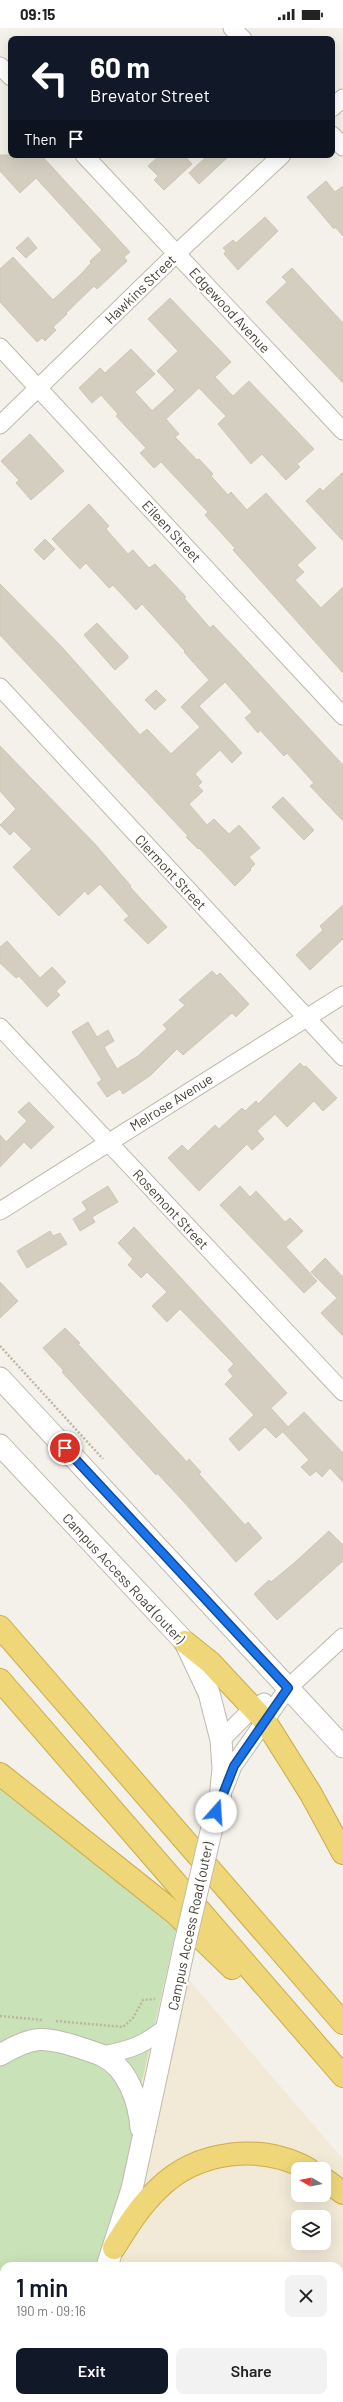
<!DOCTYPE html>
<meta charset="utf-8">
<style>
body{margin:0;font-family:Barlow,sans-serif;background:#f2f2f2;color:#222;height:100vh;display:flex;flex-direction:column;font-size:15px;white-space:nowrap}
*{box-sizing:border-box;margin:0}
p{font-size:13px;color:#767676}
.icon{flex:none;width:22px;height:22px;fill:none;stroke:currentColor;stroke-width:2;stroke-linecap:round;stroke-linejoin:round}
.map{position:relative;flex:1;overflow:hidden}
.panel{position:absolute;left:0px;top:2234px;width:343px;height:140px;display:flex;flex-direction:column;background:#fff;border-radius:12px 12px 0 0;box-shadow:0 4px 16px #0002}
.panel>*{flex:none}
.hud{position:absolute;left:8px;top:8px;width:327px;height:122px;border-radius:8px;box-shadow:0 4px 16px #0002;background:#111827;color:#fff;overflow:hidden}
.needle{width:26px;rotate:279deg}
.tools{position:absolute;left:291px;top:2134px;display:grid;gap:8px}
.tools a{display:grid;place-items:center;width:40px;height:40px;border-radius:8px;background:#fff;box-shadow:0 4px 16px #0002;font-size:20px}
.pin{position:absolute;display:grid;place-items:center;width:34px;height:34px;color:#fff;margin:-17px;border:2px solid #fff;border-radius:50%;box-shadow:0 1px 4px #0007}
.me{position:absolute;width:44px;margin:-22px;rotate:19deg;stroke-linejoin:round;filter:drop-shadow(0 0 3px #0008)}
.turn{display:flex;align-items:center;gap:14px;height:84px;padding:0 16px;font-size:18px}
.turn .icon{width:52px;height:52px;stroke-width:2.5}
.turn b{display:block;font-size:28px;line-height:34px}
.then{display:flex;align-items:center;height:38px;padding:0 16px;background:#0003;gap:8px;font-size:15px}
.round{display:grid;place-items:center;flex:none;width:42px;height:42px;border-radius:8px;background:#f2f2f2}
.head{display:flex;align-items:center;justify-content:space-between;height:68px;padding:0 16px}
h1{font-size:24px;font-weight:600;line-height:30px;color:#111827}
.action{display:flex;gap:8px;margin-top:auto;padding:8px 16px}
.action a{flex:1;height:46px;border-radius:8px;background:#111827;color:#fff;font-size:16px;font-weight:600;line-height:46px;text-align:center}
.action a+a{background:#f2f2f2;color:#222}
.status{display:flex;justify-content:space-between;align-items:center;height:28px;padding:0 20px;background:#fff;direction:ltr}
.status svg{height:11px;fill:currentColor}
.map>svg:first-child{display:block}
.commercial{fill:#f2ead7;fill-rule:evenodd}
.green{fill:#c9e2b7}
.parking{fill:#e2e1dd}
.building{fill:#d3cec0;stroke:#cdc7b4}
.lines{fill:none;stroke-linecap:round;stroke-linejoin:round}
.service-casing{stroke:#bdbaad;stroke-width:10}
.minor-casing{stroke:#bdbaad;stroke-width:19}
.tertiary-casing{stroke:#bdbaad;stroke-width:23}
.motorway-casing{stroke:#ccad4a;stroke-width:24}
.path{stroke:#bdb7a0;stroke-width:2.5;stroke-dasharray:2 2;stroke-linecap:butt}
.service{stroke:#fff;stroke-width:8}
.minor{stroke:#fff;stroke-width:17}
.tertiary{stroke:#fff;stroke-width:21}
.motorway{stroke:#eed679;stroke-width:22}
.tertiary-bridge-casing{stroke:#bdbaad;stroke-width:23;stroke-linecap:butt}
.tertiary-bridge{stroke:#fff;stroke-width:21}
.route-casing{stroke:#114b97;stroke-width:10}
.route{stroke:#1a73e8;stroke-width:7}
.labels{text-anchor:middle;dominant-baseline:central;stroke-width:4;stroke-linejoin:round;paint-order:stroke}
.street-label{font-size:14px;fill:#464238;stroke:#fff}
</style>
<div class="status"><b>09:15</b><svg viewBox="0 0 49 12"><path d="M0 12V9h3v3zM5 12V6h3v6zM10 12V3h3v9zM15 12V0h3v12zM26 1h20v11H26zM47 4h2v5h-2z"/></svg></div>
<div class="map">
<svg width="343" height="2374" viewBox="0 0 343 2374">
<rect width="100%" height="100%" fill="#f3f1e9"/>
<path class="commercial" d="M0,1732l343,399v243h-343zM298,2141h26v26h-26zM298,2189h26v26h-26zM4,2238h335v132h-335z"/>
<polygon class="green" points="0,1758 176,1902 140,2062 140,2085 107,2238 4,2238 4,2370 44,2370 42,2374 0,2374"/>
<polygon class="parking" points="135,2370 200,2370 196,2374 130,2374"/>
<g class="building">
<polygon points="0,127 41,127 130,224 124,229 127,233 97,261 94,258 66,285 67,286 53,299 56,302 45,313 42,310 37,314 0,274 0,241 13,229 53,272 82,245 91,235 90,233 102,222 36,150 20,165 0,143"/>
<polygon points="160,127 184,127 192,136 164,162 154,152 158,148 148,138"/>
<polygon points="208,127 230,127 199,156 189,145"/>
<polygon points="326,153 335,164 343,158 343,208 335,199 334,201 307,169"/>
<polygon points="265,189 278,203 238,242 224,226 226,223 223,220 233,212 236,215"/>
<polygon points="28,209 37,220 26,230 16,220"/>
<polygon points="292,240 343,295 343,355 266,274 287,254 282,249"/>
<polygon points="170,270 231,334 215,349 233,368 249,353 314,421 297,436 300,439 286,452 262,426 251,436 218,396 226,388 199,360 166,391 179,406 175,409 197,432 199,431 213,446 211,448 228,467 231,464 247,482 266,465 316,520 297,537 304,544 295,552 321,580 343,559 343,645 233,522 235,520 205,487 208,484 161,434 154,440 140,425 146,420 116,388 118,386 101,367 92,375 79,360 100,340 105,345 131,321 155,346 135,364 152,383 175,362 157,343 178,323 148,291"/>
<polygon points="30,406 64,443 31,472 16,455 19,452 1,433"/>
<polygon points="343,444 343,513 306,473 320,460 323,463"/>
<polygon points="89,476 109,498 106,501 128,526 133,522 149,540 155,536 186,569 184,570 210,600 213,597 234,619 343,737 343,793 310,758 314,755 287,725 284,728 260,702 258,705 245,690 252,684 225,654 199,678 242,725 232,735 220,722 195,746 202,754 198,758 203,763 189,776 207,797 214,791 229,806 239,797 260,820 249,829 255,836 250,841 251,842 235,858 199,820 198,821 186,809 188,808 0,607 0,556 61,618 140,707 147,701 171,726 200,699 181,679 209,652 184,624 185,623 142,576 136,582 113,557 109,560 86,535 80,541 52,511"/>
<polygon points="45,511 55,521 44,532 34,522"/>
<polygon points="97,595 128,628 128,630 115,642 84,607"/>
<polygon points="156,662 166,672 155,682 145,672"/>
<polygon points="0,718 95,816 131,858 130,859 167,899 148,916 124,892 129,888 100,856 88,867 85,863 59,888 13,839 32,821 14,803 10,807 0,797 16,781 0,763"/>
<polygon points="283,769 314,802 304,812 272,779"/>
<polygon points="343,877 343,911 310,942 296,927 323,902 320,898"/>
<polygon points="7,913 40,950 52,939 66,954 56,963 60,967 47,979 19,948 16,950 0,935 0,919"/>
<polygon points="212,943 217,948 220,945 249,976 236,989 232,985 183,1027 177,1021 151,1047 123,1066 120,1061 107,1069 97,1055 102,1052 72,1004 88,994 97,1009 108,1002 114,1013 104,1019 117,1041 138,1028 167,1001 163,997 185,977 179,972"/>
<polygon points="300,1035 304,1039 306,1038 337,1070 323,1083 314,1073 287,1099 275,1086 257,1103 264,1111 252,1122 247,1116 199,1163 168,1130 182,1117 188,1123 215,1097 219,1101 242,1080 245,1083 256,1073 258,1076"/>
<polygon points="29,1074 54,1099 31,1121 24,1114 0,1139 0,1107 6,1114 27,1093 18,1084"/>
<polygon points="108,1158 118,1174 92,1189 95,1194 80,1203 73,1191 87,1182 82,1174"/>
<polygon points="240,1158 250,1169 256,1163 285,1194 290,1190 303,1203 286,1219 317,1253 304,1265 220,1177"/>
<polygon points="134,1199 287,1365 271,1380 288,1399 304,1384 343,1425 343,1454 330,1440 322,1449 316,1443 310,1448 301,1439 309,1432 283,1404 288,1399 276,1410 265,1399 239,1423 229,1411 254,1387 225,1356 233,1348 228,1342 234,1336 180,1281 167,1294 152,1278 167,1264 147,1244 141,1250 128,1237 133,1231 118,1215"/>
<polygon points="50,1203 53,1208 60,1205 67,1216 27,1240 17,1223"/>
<polygon points="325,1230 343,1249 343,1308 321,1285 337,1270 311,1244"/>
<polygon points="0,1254 18,1273 0,1290"/>
<polygon points="65,1300 80,1315 78,1316 187,1434 189,1431 201,1444 199,1446 245,1497 248,1494 262,1510 236,1534 183,1473 157,1445 156,1447 62,1344 64,1343 43,1320"/>
<polygon points="329,1503 343,1517 343,1533 277,1592 254,1566 269,1552 271,1554 293,1536"/>
</g>
<g class="lines">
<defs>
<g id="service">
<polyline points="339,2259 343,2262"/>
<polyline points="165,2374 169,2370"/>
</g>
<g id="minor">
<polyline points="232,0 243,11"/>
<polyline points="0,38 11,49"/>
<polyline points="332,80 343,70"/>
<polyline points="332,107 343,119"/>
<polyline points="84,127 343,403"/>
<polyline points="0,319 343,688"/>
<polyline points="0,397 177,225 282,127"/>
<polyline points="0,659 343,1029"/>
<polyline points="0,999 343,1364"/>
<polyline points="0,1183 343,967"/>
<polyline points="221,1712 252,1681 264,1674"/>
<polyline points="225,1759 233,1738 288,1660 343,1609"/>
<path d="M103,2027c31,-6 40,-10 65,-29"/>
</g>
<g id="tertiary">
<polyline points="0,1350 343,1719"/>
<polyline points="0,1417 185,1614 209,1665 221,1712 223,1740 220,1772 213,1795"/>
<path d="M0,2027c32,-19 43,-19 78,-8 8,3 16,5 23,8 27,12 38,47 40,73"/>
<polyline points="107,2238 132,2161 185,1915"/>
<polyline points="0,2357 4,2356"/>
<polyline points="42,2374 44,2370"/>
</g>
<g id="motorway">
<polyline points="0,1599 343,1995"/>
<polyline points="185,1614 210,1634 265,1693 311,1766 343,1825"/>
<polyline points="0,1652 343,2048"/>
<polyline points="0,1746 176,1886 232,1940"/>
<polyline points="324,2151 343,2165"/>
<path d="M114,2220c13,-21 26,-42 44,-59 39,-39 103,-46 150,-20"/>
</g>
</defs>
<use href="#service" class="service-casing"/>
<use href="#minor" class="minor-casing"/>
<use href="#tertiary" class="tertiary-casing"/>
<use href="#motorway" class="motorway-casing"/>
<g class="path">
<polyline points="0,1318 103,1431"/>
<polyline points="0,1988 43,1992"/>
<polyline points="56,1993 123,1999 133,1990 143,1972 155,1971"/>
</g>
<use href="#service" class="service"/>
<use href="#minor" class="minor"/>
<use href="#tertiary" class="tertiary"/>
<use href="#motorway" class="motorway"/>
<defs>
<polyline id="tertiary-bridge" points="185,1915 213,1795"/>
</defs>
<use href="#tertiary-bridge" class="tertiary-bridge-casing"/>
<use href="#tertiary-bridge" class="tertiary-bridge"/>
</g>
<g class="lines">
<defs>
<polyline id="route" points="65,1420 288,1660 234,1738 216,1784"/>
</defs>
<use href="#route" class="route-casing"/>
<use href="#route" class="route"/>
</g>
<g class="labels">
<g class="street-label">
<text transform="translate(140 261) rotate(-44)">Hawkins Street</text>
<text transform="translate(230 282) rotate(47)">Edgewood Avenue</text>
<text transform="translate(172 503) rotate(47)">Eileen Street</text>
<text transform="translate(171 844) rotate(47)">Clermont Street</text>
<text transform="translate(171 1074) rotate(-32)">Melrose Avenue</text>
<text transform="translate(171 1181) rotate(47)">Rosemont Street</text>
<text transform="translate(124 1550) rotate(47)">Campus Access Road (outer)</text>
<text transform="translate(190 1898) rotate(-78)">Campus Access Road (outer)</text>
</g>
</g>
</svg>
<div class="tools">
<a><svg class="needle" viewBox="-14 -14 28 28"><path d="M0-13l5 13h-10z" fill="#e53935"/><path d="M0 13l5-13h-10z" fill="#767676"/></svg></a>
<a><svg class="icon" aria-label="layers" viewBox="0 0 24 24"><path d="M12 4l9 5-9 5-9-5zM3 14l9 5 9-5"/></svg></a>
</div>
<div class="pin" style="left:65px;top:1420px;background:#d93025"><svg class="icon" aria-label="arrive" viewBox="0 0 24 24"><path d="M6 21V4h12l-3 4 3 4H6"/></svg></div>
<svg class="me" style="left:216px;top:1784px" viewBox="-20 -20 40 40"><circle r="19" fill="#fff"/><path d="M0-13L10 11 0 6-10 11z" fill="#1a73e8"/></svg>
<div class="hud">
<div class="turn"><svg class="icon" aria-label="left" viewBox="0 0 24 24"><path d="M17 20v-9H6M10 6l-5 5 5 5"/></svg><div><b>60 m</b>Brevator Street</div></div>
<div class="then">Then<svg class="icon" aria-label="arrive" viewBox="0 0 24 24"><path d="M6 21V4h12l-3 4 3 4H6"/></svg></div>
</div>
<section class="panel">
<div class="head"><div><h1>1 min</h1><p>190 m · 09:16</p></div><a class="round"><svg class="icon" aria-label="close" viewBox="0 0 24 24"><path d="M6 6l12 12M18 6L6 18"/></svg></a></div>
<div class="action"><a>Exit</a><a>Share</a></div>
</section>
</div>
